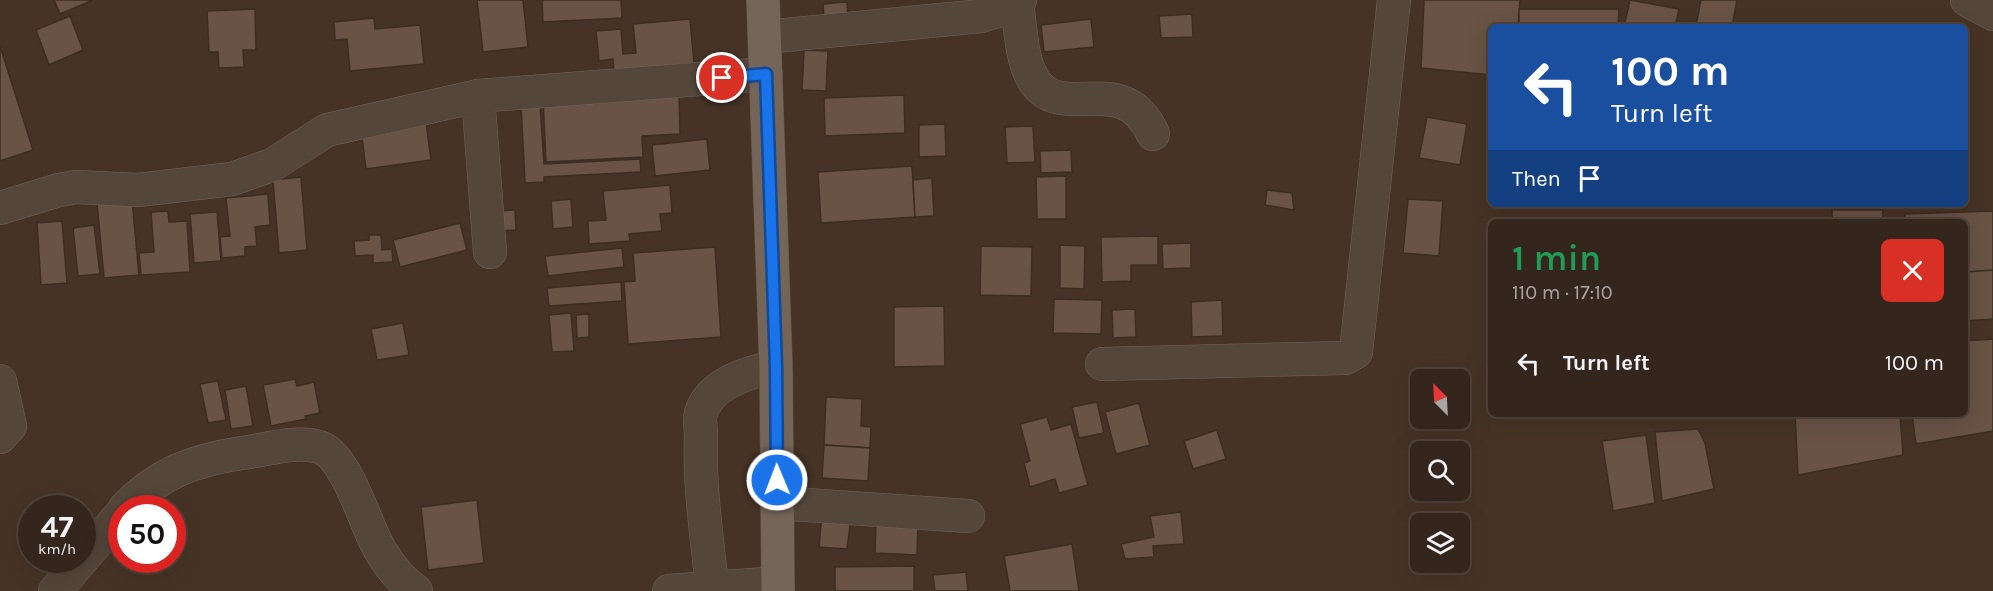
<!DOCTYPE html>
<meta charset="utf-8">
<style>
body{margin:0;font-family:Karla,sans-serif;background:#3f3229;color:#f1f3f6;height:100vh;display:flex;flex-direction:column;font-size:22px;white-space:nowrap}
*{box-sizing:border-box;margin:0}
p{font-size:20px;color:#a9a5a3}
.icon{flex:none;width:33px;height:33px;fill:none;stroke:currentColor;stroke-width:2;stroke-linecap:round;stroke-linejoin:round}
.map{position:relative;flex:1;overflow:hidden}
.side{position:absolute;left:1488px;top:219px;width:480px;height:198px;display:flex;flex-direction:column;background:#34261c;border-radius:9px;box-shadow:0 6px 24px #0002,0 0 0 2px #4e433b}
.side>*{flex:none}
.guide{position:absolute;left:1488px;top:24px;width:480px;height:183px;border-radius:9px;box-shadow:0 6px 24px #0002,0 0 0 2px #4e433b;background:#1a4fa0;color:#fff;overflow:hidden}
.needle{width:39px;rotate:336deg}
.controls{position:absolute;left:1410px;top:369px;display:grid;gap:12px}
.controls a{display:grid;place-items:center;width:60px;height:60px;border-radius:9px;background:#34261c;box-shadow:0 6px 24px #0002,0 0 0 2px #4e433b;font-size:30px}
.speed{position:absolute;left:18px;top:495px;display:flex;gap:12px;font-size:30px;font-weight:700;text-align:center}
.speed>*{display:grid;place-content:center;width:78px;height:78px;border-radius:50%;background:#34261c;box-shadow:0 6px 24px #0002,0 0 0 2px #4e433b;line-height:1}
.speed small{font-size:15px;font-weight:400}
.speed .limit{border:9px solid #d22;background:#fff;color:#111}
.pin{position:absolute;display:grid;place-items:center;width:51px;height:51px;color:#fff;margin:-26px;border:3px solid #fff;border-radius:50%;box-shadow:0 2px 6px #0007}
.me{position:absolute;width:66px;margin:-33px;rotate:359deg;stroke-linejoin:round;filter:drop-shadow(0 0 4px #0008)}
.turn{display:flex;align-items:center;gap:21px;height:126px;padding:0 24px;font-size:27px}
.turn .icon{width:78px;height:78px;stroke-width:2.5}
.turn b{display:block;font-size:42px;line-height:51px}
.then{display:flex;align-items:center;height:57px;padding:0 24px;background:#0003;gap:12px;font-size:22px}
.round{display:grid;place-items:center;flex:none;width:63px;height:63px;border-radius:9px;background:#3f3229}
.head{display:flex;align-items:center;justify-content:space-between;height:102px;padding:0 24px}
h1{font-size:36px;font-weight:600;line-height:45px;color:#1e9e55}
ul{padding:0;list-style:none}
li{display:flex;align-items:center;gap:18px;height:84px;padding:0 24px}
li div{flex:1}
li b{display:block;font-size:22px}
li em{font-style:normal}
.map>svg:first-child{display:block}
.building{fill:#685344;stroke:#3d2d21;stroke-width:1.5}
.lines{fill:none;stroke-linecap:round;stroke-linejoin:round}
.minor-casing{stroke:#736459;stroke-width:34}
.major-casing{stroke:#5f4f44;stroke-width:34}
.minor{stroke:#55463a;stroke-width:33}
.major{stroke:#756458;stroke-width:33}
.route-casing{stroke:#114b97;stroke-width:15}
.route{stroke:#1a73e8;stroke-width:10}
</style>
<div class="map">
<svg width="1993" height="591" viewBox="0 0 1993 591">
<rect width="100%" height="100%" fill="#463325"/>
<g class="building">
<polygon points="54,0 90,0 91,1 60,14"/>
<polygon points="477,0 523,0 528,47 483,52"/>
<polygon points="542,0 621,0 622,18 543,22"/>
<polygon points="1424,0 1520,0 1518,27 1491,27 1491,75 1421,68"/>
<polygon points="1630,0 1679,9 1675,27 1624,27"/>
<polygon points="1701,0 1737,0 1732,27 1696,25"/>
<polygon points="847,2 848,17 824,18 823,4"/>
<polygon points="255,9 256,50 243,50 244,67 219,68 218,52 209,52 207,11"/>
<polygon points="1519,9 1619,9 1618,27 1519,27"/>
<polygon points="1192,14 1193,37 1161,38 1159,16"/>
<polygon points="70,16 83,50 49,65 36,30"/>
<polygon points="374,18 375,29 420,25 424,64 350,71 347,39 335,40 334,22"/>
<polygon points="690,19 694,63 614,72 613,59 599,61 596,31 621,29 623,54 636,53 633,24"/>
<polygon points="1091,19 1094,47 1044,52 1041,25"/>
<polygon points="0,46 33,150 0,161"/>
<polygon points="804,50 828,51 826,91 802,90"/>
<polygon points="679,92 680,134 642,136 643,157 546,162 543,99"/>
<polygon points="904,95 905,133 825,136 824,98"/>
<polygon points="540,103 544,164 640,159 641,172 544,177 544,182 525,183 521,104"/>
<polygon points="1427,117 1467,124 1460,165 1419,158"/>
<polygon points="426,122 431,160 366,169 361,130"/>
<polygon points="945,124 946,156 919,157 919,125"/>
<polygon points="1033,126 1035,162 1007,163 1005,127"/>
<polygon points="707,139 710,170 655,176 652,145"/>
<polygon points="1071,150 1072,172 1041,173 1040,151"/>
<polygon points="912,166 915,217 821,223 818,172"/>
<polygon points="1066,176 1066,219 1037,219 1036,177"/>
<polygon points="301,177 307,250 279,253 273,180"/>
<polygon points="932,178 934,216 915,217 913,180"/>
<polygon points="670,185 672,213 660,214 662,231 629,234 630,241 589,244 588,221 606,220 603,191"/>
<polygon points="1267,190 1292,193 1294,210 1265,205"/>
<polygon points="268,194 270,225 255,227 257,246 245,247 245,256 222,258 220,237 230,236 226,198"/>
<polygon points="571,199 573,227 553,229 551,201"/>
<polygon points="1408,199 1443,201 1439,256 1403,253"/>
<polygon points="132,200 139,275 104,278 97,203"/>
<polygon points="515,210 516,230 496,231 495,211"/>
<polygon points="1832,210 1883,210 1882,222 1832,222"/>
<polygon points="168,211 169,222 187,221 190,272 141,275 139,253 154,252 151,212"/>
<polygon points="1993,211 1993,272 1965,273 1965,222 1905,222 1905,214"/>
<polygon points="217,212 221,261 194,263 190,214"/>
<polygon points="62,221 67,283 41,285 37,223"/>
<polygon points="460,223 467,250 400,267 393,240"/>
<polygon points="94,225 100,274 78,276 73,228"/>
<polygon points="369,235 381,235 382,250 392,249 393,262 373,263 373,255 355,256 354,241 369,240"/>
<polygon points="1158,236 1158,265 1131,265 1131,281 1102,282 1101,237"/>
<polygon points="1191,243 1191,268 1163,269 1162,244"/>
<polygon points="1060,245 1085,246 1084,289 1060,288"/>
<polygon points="981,246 1032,247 1031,296 980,295"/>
<polygon points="715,247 721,337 628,344 624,282 635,281 633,253"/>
<polygon points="622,248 624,267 548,276 545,256"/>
<polygon points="1993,270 1993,319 1965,321 1965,272"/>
<polygon points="621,282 622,301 549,306 547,288"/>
<polygon points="1054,299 1102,300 1101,334 1053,333"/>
<polygon points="1222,300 1223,336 1192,337 1191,302"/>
<polygon points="944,306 945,366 894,367 894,307"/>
<polygon points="1135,309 1136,337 1113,338 1112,310"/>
<polygon points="571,313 574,351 552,352 549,315"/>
<polygon points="589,314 589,337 577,338 576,315"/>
<polygon points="403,323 409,355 377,360 371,329"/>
<polygon points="1993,339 1993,431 1916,444 1912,414 1965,414 1965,341"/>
<polygon points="295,379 297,386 314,382 320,413 305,416 306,419 271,426 263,385"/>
<polygon points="218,381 226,420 208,423 200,384"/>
<polygon points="246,386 253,426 231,429 225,390"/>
<polygon points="826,397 862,399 861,426 871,427 870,448 824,445"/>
<polygon points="1097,402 1104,433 1079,438 1072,407"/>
<polygon points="1139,403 1150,445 1116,454 1105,412"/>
<polygon points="1795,414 1900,414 1903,455 1798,475"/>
<polygon points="1047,417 1051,430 1071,424 1088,485 1059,493 1055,479 1030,487 1024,463 1030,461 1020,424"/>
<polygon points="1698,429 1705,443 1714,489 1662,501 1655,432"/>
<polygon points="1217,430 1226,459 1193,469 1184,441"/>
<polygon points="1646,435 1655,503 1613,511 1602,441"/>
<polygon points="824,445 870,448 868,481 822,478"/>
<polygon points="477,500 484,563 428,570 421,507"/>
<polygon points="1181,512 1184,544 1153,546 1154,557 1125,559 1121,544 1154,537 1150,516"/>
<polygon points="822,514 851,517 847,549 819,547"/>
<polygon points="876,520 918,520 917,555 875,553"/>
<polygon points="1072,544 1079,591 1010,591 1004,556"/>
<polygon points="914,566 914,591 835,591 835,567"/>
<polygon points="966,572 968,591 935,591 933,575"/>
</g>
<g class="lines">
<defs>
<g id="minor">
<polyline points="1967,0 1993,14"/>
<path d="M1017,5c4,24 4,57 18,77 29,41 88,-14 118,52"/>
<polyline points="765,37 981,16 1017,5 1020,0"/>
<polyline points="478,96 490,252"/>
<polyline points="0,208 59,190 76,187 138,190 232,179 272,165 327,130 478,96 766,74"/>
<polyline points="1102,364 1345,358 1356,352 1394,0"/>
<polyline points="0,381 10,426 0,437"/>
<polyline points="777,503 968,516"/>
<path d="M125,508c34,-35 70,-48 117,-55 24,-3 53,-13 77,-6 28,8 46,78 61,103 9,15 21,31 36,41"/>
<path d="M712,587c-5,-50 -13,-101 -11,-151 0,-7 -2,-16 0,-23 9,-30 48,-41 75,-46"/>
<polyline points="55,591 122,513"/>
<polyline points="669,591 778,583"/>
</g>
<polyline id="major" points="763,0 776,367 778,591"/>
</defs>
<use href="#minor" class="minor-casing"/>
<use href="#major" class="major-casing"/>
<use href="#minor" class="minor"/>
<use href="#major" class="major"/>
</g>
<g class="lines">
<defs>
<polyline id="route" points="722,78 766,74 776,367 777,480"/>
</defs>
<use href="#route" class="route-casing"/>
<use href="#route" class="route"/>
</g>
</svg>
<div class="controls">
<a><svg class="needle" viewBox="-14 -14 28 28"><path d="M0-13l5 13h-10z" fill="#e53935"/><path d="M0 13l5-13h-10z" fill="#a9a5a3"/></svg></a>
<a><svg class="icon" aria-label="search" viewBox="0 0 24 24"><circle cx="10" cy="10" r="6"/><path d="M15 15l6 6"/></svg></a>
<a><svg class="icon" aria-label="layers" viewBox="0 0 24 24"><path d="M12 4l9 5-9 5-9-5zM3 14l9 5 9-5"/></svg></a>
</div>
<div class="speed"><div>47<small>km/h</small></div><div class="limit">50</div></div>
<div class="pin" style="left:722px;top:78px;background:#d93025"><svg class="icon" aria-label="arrive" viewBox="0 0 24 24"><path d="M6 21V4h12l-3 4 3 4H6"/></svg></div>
<svg class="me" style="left:777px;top:480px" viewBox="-20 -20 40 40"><circle r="17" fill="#1a73e8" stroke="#fff" stroke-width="3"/><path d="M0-11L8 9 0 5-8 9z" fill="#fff"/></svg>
<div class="guide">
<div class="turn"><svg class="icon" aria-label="left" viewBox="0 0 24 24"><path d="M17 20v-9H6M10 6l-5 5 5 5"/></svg><div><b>100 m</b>Turn left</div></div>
<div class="then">Then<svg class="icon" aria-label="arrive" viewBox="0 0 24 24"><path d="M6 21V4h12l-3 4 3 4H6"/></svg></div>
</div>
<section class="side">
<div class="head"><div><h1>1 min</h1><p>110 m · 17:10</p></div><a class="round" style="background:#d93025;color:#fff"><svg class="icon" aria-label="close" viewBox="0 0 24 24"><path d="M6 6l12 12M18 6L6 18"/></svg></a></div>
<ul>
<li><svg class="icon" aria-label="left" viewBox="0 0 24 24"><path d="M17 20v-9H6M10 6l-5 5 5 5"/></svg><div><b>Turn left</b></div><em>100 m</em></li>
</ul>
</section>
</div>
